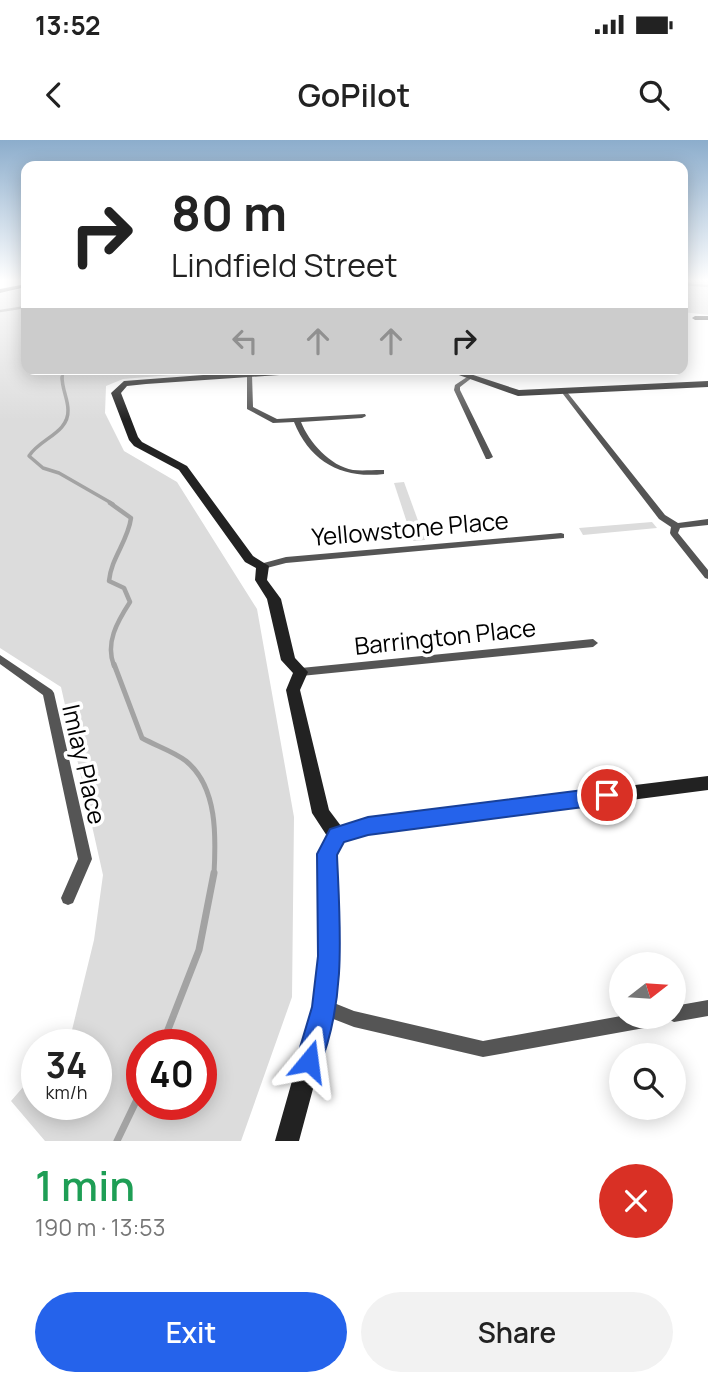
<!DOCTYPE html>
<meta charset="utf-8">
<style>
body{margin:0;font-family:Manrope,sans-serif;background:#f2f2f2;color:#222;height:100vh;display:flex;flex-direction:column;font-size:26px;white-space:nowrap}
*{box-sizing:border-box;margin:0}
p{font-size:23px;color:#767676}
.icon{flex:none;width:38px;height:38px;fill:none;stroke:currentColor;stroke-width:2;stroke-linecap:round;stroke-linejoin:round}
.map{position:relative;height:1001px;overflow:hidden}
.drawer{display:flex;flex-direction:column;background:#fff;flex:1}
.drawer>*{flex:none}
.top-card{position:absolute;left:21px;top:21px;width:667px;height:214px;border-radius:14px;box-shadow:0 4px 18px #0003;background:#fff;color:#222;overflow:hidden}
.needle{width:46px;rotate:73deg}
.controls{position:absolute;left:609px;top:812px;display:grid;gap:14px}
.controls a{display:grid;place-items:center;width:77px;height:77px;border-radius:50%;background:#fff;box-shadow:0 4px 18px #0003;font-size:35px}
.speed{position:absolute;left:21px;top:889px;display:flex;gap:14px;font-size:35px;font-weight:700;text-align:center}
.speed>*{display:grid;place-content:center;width:91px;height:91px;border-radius:50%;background:#fff;box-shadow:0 4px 18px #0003;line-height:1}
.speed small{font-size:18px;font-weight:400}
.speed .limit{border:10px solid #d22;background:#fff;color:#111}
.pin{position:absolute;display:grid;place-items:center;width:60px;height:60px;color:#fff;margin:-30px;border:4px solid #fff;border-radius:50%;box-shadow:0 2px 7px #0007}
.me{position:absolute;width:77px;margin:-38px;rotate:16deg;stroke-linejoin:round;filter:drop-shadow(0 0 5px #0008)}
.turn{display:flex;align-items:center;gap:24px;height:147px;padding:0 35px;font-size:32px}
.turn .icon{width:91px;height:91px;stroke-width:2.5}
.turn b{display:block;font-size:49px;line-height:60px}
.lanes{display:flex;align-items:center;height:66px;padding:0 35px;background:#0003;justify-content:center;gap:35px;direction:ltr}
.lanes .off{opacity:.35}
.round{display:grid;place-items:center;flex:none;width:74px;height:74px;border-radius:37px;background:#f2f2f2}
.overview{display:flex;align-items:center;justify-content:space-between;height:119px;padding:0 35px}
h1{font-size:42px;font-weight:600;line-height:52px;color:#1e9e55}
.cta{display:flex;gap:14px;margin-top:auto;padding:14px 35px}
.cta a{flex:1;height:80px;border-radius:42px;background:#2563eb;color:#fff;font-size:28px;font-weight:600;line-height:80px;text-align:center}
.cta a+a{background:#f2f2f2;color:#222}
.status{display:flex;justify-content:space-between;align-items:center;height:49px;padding:0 35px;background:#fff;direction:ltr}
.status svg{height:19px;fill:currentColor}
header{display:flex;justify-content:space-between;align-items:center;height:91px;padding:0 35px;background:#fff;font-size:32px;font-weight:600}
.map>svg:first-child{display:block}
.green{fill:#dcdcdc;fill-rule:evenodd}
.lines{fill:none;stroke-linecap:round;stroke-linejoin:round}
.stream-far4{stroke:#a3a3a3;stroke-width:2.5}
.stream-far3{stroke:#a3a3a3;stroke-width:3.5}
.stream-far2{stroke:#a3a3a3;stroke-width:4.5}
.stream-far1{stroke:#a3a3a3;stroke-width:5}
.stream{stroke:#a3a3a3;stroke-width:7}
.street{fill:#555;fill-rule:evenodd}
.secondary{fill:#222;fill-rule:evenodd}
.route{fill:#2563eb;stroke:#184099;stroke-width:2}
.labels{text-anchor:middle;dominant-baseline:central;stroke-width:7;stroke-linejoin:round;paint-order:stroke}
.street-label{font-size:24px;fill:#000;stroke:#fff}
</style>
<div class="status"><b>13:52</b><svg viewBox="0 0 49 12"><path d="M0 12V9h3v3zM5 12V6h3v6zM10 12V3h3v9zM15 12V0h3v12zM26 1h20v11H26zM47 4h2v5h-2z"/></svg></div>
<header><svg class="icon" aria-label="back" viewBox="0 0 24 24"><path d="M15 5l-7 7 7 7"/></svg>GoPilot<svg class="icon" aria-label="search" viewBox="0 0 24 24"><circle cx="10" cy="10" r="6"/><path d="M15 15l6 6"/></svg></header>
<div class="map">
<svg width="708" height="1001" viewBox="0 0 708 1001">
<rect width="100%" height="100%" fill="#fff"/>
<g class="green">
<polygon points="683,140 708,140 708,175 683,172"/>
<path d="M26,148v81h215l-118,10 -17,7 -1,27 19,38 53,31 80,127 37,208 -2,180 -51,144h-196l-34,-40 26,-30v33h59v-59h-36l12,-15 22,-90 9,-65 -42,-188 -61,-39v-355zM142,905h59v59h-59z"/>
<polygon points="404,342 425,400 413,401 394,343"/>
<polygon points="652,382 657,388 583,395 579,388"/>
</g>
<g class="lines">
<g class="stream-far4">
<polyline points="682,144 708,146"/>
<polyline points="0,171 26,167"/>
<polyline points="62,239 64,229"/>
</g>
<path class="stream-far3" d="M62,237c0,12 6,22 6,33 1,23 -29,29 -39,46l14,12 16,5 54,31"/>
<path class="stream-far2" d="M110,363l21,15c-3,23 -20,40 -22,63l15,7 6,14c-13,20 -25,41 -16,64"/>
<path class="stream-far1" d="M114,524l28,74c14,8 31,13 44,23 32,26 30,77 28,113"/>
<g class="stream">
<polyline points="162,905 199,810 214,733"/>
<polyline points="117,1001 142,949"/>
</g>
<g class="street">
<polygon points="26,144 26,147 0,153 0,149"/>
<polygon points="708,176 708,180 695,180 692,178 695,176"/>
<path d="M247,234l5,1 1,32 24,12 88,-5 1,2 -4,2 -61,4c8,20 29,44 52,48 9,1 19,0 28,0h3v4c-42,5 -74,-12 -90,-52l-21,1 -26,-14z"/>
<polygon points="470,235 473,237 460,247 460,250 493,317 489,319 486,319 454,250 455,245"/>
<polygon points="563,252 567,252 665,375 678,383 708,379 708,385 680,388 678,393 708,430 708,439 705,438 671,395 670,393 671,387 659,379 563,254"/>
<polygon points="561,393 564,394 564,398 286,423 263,429 258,426 260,424 286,417"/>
<polygon points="593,499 598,503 593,507 301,536 297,535 296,532 297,529 301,528"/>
<polygon points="0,515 52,550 54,553 92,719 73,763 68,765 63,763 61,758 78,719 43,555 0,524"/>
<polygon points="324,859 354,871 483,901 621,876 674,877 674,866 708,860 708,876 674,882 668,879 667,883 661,885 483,917 354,887 318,873 316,867 318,861"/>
</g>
<g class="secondary">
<polygon points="281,229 327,229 323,232 146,244 127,246 121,253 138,297 142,302 187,326 253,416 269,426 267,440 281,459 295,518 308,532 300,550 329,670 341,686 368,678 708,636 708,650 368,694 343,701 336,715 339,816 335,867 299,1001 275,1001 313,867 319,816 318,714 327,696 312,673 286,550 293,533 281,520 267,459 255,440 256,428 245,422 179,330 134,306 129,300 111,253 124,241"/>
<polygon points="442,229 455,229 519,250 708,241 708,247 518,256"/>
</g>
</g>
<linearGradient id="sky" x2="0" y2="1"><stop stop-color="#8cadcc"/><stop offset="0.5" stop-color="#fff"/><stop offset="1" stop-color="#fff" stop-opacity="0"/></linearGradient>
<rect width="708" height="280" fill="url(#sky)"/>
<path class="route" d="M607,647l7,2 3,6 -3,6 -7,3 -239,31 -24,7 -7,13c3,72 10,146 -19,215l-9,3 -9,-3 -4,-9 16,-54 6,-51 -1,-102 13,-25 38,-12z"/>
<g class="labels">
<g class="street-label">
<text transform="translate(410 388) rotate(-5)">Yellowstone Place</text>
<text transform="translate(445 496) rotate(-6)">Barrington Place</text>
<text transform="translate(85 624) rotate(77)">Imlay Place</text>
</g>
</g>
</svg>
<div class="controls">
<a><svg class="needle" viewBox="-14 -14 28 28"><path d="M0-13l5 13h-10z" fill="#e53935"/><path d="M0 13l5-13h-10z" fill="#767676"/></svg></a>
<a><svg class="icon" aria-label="search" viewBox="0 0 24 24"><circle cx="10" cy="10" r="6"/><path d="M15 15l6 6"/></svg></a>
</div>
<div class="speed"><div>34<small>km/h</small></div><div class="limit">40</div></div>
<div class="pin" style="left:607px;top:655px;background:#d93025"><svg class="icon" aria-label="arrive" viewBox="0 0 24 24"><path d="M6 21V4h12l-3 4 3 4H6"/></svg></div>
<svg class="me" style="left:309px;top:921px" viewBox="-20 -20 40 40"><path d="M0-17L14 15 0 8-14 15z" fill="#2563eb" stroke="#fff" stroke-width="4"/></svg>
<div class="top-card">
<div class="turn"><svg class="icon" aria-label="right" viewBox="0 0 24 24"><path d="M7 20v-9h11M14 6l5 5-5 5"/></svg><div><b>80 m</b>Lindfield Street</div></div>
<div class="lanes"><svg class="icon off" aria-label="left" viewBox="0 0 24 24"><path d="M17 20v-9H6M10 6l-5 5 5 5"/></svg><svg class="icon off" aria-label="ahead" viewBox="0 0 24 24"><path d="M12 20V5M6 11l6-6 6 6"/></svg><svg class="icon off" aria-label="ahead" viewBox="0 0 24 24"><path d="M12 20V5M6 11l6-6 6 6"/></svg><svg class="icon" aria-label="right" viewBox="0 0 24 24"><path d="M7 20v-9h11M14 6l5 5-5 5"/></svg></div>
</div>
</div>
<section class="drawer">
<div class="overview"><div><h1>1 min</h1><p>190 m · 13:53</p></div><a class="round" style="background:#d93025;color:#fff"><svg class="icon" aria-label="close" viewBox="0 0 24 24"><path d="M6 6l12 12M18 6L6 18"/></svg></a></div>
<div class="cta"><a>Exit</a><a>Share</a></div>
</section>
